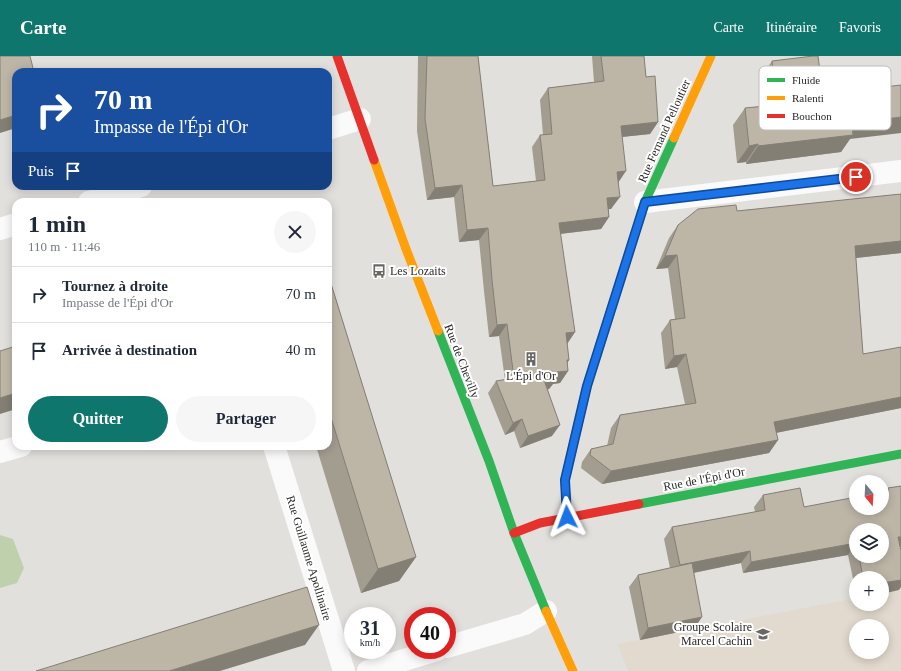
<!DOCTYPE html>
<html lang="fr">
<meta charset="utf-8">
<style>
body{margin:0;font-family:"Times New Roman",serif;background:#f6f6f7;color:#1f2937;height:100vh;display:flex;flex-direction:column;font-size:15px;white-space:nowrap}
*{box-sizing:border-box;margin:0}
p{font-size:13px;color:#747a83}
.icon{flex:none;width:22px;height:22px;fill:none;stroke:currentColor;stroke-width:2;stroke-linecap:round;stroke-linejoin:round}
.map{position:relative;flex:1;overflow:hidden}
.side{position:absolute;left:12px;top:142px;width:320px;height:252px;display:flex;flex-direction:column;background:#fff;border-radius:12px;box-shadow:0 2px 10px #0003}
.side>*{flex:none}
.guide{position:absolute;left:12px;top:12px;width:320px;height:122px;border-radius:12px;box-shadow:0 2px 10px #0003;background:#1a4fa0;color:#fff;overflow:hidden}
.needle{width:26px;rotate:162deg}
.fabs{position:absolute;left:849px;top:419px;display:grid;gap:8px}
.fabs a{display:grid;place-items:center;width:40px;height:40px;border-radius:50%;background:#fff;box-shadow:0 2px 10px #0003;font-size:20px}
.speed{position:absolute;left:344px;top:551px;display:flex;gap:8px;font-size:20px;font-weight:700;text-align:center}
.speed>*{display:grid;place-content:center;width:52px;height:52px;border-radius:50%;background:#fff;box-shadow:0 2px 10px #0003;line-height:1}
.speed small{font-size:10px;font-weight:400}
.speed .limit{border:6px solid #d22;background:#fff;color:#111}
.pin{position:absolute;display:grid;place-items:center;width:34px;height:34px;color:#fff;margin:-17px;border:2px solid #fff;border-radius:50%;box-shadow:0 1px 4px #0007}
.me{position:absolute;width:44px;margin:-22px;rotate:357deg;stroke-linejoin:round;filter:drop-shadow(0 0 3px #0008)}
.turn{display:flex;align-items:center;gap:14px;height:84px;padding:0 16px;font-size:18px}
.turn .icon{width:52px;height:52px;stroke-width:2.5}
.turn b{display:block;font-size:28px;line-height:34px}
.then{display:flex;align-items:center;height:38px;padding:0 16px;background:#0003;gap:8px;font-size:15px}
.round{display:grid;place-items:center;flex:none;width:42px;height:42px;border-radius:21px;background:#f6f6f7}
.head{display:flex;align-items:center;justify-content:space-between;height:68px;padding:0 16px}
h1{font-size:24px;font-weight:700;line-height:30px}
.cta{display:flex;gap:8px;margin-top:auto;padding:8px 16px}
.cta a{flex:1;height:46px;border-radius:24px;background:#0f766e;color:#fff;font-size:16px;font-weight:700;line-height:46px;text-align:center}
.cta a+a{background:#f6f6f7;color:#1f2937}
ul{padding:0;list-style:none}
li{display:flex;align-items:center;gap:12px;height:56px;padding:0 16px;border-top:1px solid #e0e1e3}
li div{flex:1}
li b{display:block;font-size:15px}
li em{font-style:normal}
header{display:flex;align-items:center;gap:24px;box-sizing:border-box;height:56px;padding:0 20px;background:#0f766e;color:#fff}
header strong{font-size:19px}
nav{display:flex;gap:22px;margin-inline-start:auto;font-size:14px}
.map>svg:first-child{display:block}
.education{fill:#e2dace;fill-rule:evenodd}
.green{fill:#bfd0ac}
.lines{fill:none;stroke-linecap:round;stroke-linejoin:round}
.street{stroke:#fbfafa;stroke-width:22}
.fast{stroke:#30b455;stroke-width:9}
.slow{stroke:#ff9f0a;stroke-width:9}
.jam{stroke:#e5322d;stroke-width:9}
.wall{fill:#a39d90;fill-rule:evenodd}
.shaded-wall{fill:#847f75}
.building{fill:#bdb6a7;stroke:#847f75}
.route-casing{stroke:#114b97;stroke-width:10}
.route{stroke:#1a73e8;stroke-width:7}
.labels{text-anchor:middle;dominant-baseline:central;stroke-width:4;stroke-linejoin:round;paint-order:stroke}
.street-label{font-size:12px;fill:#292826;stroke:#fff}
.poi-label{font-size:12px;fill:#292826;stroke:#fff;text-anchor:start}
.key{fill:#fff;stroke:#bfbebe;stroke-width:1}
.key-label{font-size:11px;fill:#292826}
</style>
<header>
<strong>Carte</strong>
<nav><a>Carte</a><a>Itinéraire</a><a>Favoris</a></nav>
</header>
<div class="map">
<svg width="901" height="615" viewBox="0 0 901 615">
<rect width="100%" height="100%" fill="#e2e0dd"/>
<path class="education" d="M901,534v81h-273l-11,-27 239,-46v6h26v-10zM856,570h26v26h-26z"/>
<polygon class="green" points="0,479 13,483 24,512 17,527 0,532"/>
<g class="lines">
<g class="street">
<polyline points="328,73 360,63"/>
<polyline points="89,146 141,130"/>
<polyline points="645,146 901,115"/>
<polyline points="0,173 16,168"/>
<polyline points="274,390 344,615"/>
<polyline points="0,396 21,390"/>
<polyline points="447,591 525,568 546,555"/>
<polyline points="368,615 437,594"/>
</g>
<g class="fast">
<polyline points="438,275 489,405 514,477 546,555"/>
<polyline points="639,448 901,398"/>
<polyline points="567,461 565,424 587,330 645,146 674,82"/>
</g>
<g class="slow">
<polyline points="674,82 711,0"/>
<polyline points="374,104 406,193 438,275"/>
<polyline points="546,555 573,615"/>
</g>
<g class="jam">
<polyline points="337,0 374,104"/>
<polyline points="514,477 540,467 639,448"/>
</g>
</g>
<g class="wall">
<polygon points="418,0 478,0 493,130 536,125 532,91 540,79 543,79 540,44 548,32 594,26 592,0 644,0 646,21 658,66 650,78 622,81 618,126 611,153 609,153 609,161 601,173 560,178 575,276 567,288 569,304 567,308 568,315 560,327 553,328 549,333 548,333 552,380 520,392 514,375 505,379 488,337 496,325 505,324 499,280 489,281 484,235 479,184 459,186 454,141 427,144 417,75"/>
<polygon points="772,5 823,38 850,83 841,96 746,108 746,106 737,107 733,69 745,52 763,50 760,22"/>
<polygon points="901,138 901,197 856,202 863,298 901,291 901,352 776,377 778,384 769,397 602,428 581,412 582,406 591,393 607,390 611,372 620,359 685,348 677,311 665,313 661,277 670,264 675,263 668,212 656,213 669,182 678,169 737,155"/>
<polygon points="328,218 416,501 399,525 361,537 316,390 328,390"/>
<path d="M901,430v61h-1l-1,43 -17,-12h-26v15l-8,-38 -105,18 -2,-10 -47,10v56l-54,11 -11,-53 9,-12 32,-7 -6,-29 8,-12 83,-15 -1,-5 9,-12 41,12 82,-15 2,-4zM856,474l26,26h-26z"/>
</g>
<g class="shaded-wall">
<polygon points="16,59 16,72 0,77 0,64"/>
<polygon points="901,61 901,77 850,83 841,96 746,108 758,90 852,67"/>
<polygon points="658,66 650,78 612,82 621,70"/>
<polygon points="758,88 746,106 737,107 749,90"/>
<polygon points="626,115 618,127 617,116"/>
<polygon points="462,129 454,141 427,144 435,132"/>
<polygon points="620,141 611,153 599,154 607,142"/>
<polygon points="609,161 601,173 550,179 559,167"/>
<polygon points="488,172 479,184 459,186 467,174"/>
<polygon points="901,185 901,197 846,203 855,190"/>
<polygon points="677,199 668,212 656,213 665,200"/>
<polygon points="507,268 499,280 489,281 497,269"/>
<polygon points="575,276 567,288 566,277"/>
<polygon points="686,298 677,311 665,313 674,300"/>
<polygon points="567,304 569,304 561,316 568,315 560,327 553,328 549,333 536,336 544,324"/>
<polygon points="16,337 16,353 0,358 0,342"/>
<polygon points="901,341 901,352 765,379 774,366"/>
<polygon points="522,363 514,375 505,379 513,367"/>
<polygon points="560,369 552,380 520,392 528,380"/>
<polygon points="778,384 769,397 602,428 611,415"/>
<polygon points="898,481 901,481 901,491 890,493"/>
<polygon points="856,487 848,499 743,517 751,506"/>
<polygon points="750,495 741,507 672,521 680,509"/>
<polygon points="416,501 399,525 361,537 378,513"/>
<polygon points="901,524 901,531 899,534 882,538 882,527"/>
<polygon points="702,561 694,573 640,584 648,572"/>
<polygon points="319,569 305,589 220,615 169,615"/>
</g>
<g class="building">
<polygon points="0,0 30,0 34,16 16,16 16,59 0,64"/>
<polygon points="427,0 478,0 493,130 545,124 540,79 552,78 548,32 604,25 601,0 644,0 646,21 655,20 658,66 621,70 626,115 617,116 620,141 607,142 609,161 559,167 575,276 566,277 569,304 567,304 568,315 557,316 557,321 544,324 560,369 528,380 522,363 513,367 496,325 514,322 507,268 497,269 492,224 488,172 467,174 462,129 435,132 425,63"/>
<polygon points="813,0 818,0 823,38 901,29 901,61 852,67 853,79 758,90 758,88 749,90 745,52 777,49 772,5"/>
<polygon points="901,138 901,185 855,190 863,298 901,291 901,341 774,366 778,384 611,415 590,399 591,393 613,388 620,359 696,347 686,298 674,300 670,264 685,262 677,199 665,200 678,169 698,153 736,149 737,155"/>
<polygon points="328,218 416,501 378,513 328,352"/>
<polygon points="16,290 16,337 0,342 0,295"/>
<polygon points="901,430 901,481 898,481 901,495 901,524 882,527 882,522 863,522 859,500 882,500 882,474 856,474 856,487 751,506 750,495 680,509 672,471 765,454 763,439 800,432 804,451 856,441 856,452 882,452 882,436 889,435 888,432"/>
<polygon points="692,507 702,561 648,572 638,519"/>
<polygon points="307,531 319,569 169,615 36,615"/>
</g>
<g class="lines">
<defs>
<polyline id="route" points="567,461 565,424 587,330 645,146 856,121"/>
</defs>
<use href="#route" class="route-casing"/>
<use href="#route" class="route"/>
</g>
<defs>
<symbol id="bus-bare" viewBox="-9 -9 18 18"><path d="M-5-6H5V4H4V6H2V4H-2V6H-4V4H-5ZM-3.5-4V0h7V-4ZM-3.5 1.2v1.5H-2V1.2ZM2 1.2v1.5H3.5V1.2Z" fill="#6a6866" stroke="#fff" stroke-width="2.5" paint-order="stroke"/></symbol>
<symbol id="building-bare" viewBox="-9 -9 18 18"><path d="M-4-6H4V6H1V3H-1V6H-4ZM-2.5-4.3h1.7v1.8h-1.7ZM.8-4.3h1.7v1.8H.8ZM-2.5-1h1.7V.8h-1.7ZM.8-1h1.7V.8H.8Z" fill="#6a6866" stroke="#fff" stroke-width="2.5" paint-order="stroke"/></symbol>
<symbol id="school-bare" viewBox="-9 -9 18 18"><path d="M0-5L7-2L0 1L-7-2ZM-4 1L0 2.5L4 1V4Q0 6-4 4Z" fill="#6a6866" stroke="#fff" stroke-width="2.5" paint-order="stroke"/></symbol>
</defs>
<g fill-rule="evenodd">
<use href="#bus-bare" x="369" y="205" width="20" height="20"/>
<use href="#building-bare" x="521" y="293" width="20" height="20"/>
<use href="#school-bare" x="753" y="568" width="20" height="20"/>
</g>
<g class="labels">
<g class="street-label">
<text transform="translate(664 75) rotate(-66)">Rue Fernand Pelloutier</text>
<text transform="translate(462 305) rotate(69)">Rue de Chevilly</text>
<text transform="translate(704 423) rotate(-11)">Rue de l'Épi d'Or</text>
<text transform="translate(309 502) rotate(73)">Rue Guillaume Apollinaire</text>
</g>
<g class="poi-label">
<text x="390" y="215">Les Lozaits</text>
<text x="531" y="320" text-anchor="middle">L'Épi d'Or</text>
<text x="752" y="571" text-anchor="end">Groupe Scolaire<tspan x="752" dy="14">Marcel Cachin</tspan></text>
</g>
</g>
<rect x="759" y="10" width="132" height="64" rx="6" class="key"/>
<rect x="767" y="22" width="18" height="4" fill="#30b455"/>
<rect x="767" y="40" width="18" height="4" fill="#ff9f0a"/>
<rect x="767" y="58" width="18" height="4" fill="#e5322d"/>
<g class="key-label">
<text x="792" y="28">Fluide</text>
<text x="792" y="46">Ralenti</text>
<text x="792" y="64">Bouchon</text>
</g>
</svg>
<div class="fabs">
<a><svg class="needle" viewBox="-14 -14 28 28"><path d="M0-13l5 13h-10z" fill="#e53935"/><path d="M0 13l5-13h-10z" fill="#747a83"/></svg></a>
<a><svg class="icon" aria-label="layers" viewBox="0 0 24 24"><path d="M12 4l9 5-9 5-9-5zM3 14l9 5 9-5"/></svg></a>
<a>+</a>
<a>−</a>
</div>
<div class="speed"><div>31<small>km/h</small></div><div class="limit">40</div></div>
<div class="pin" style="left:856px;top:121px;background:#d93025"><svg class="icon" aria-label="arrive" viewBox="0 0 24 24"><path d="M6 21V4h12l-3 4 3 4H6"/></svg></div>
<svg class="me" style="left:567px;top:461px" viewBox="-20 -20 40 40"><path d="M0-17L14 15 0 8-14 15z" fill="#1a73e8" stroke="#fff" stroke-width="4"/></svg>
<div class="guide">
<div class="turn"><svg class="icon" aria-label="right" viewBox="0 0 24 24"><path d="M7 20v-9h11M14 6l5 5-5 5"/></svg><div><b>70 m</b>Impasse de l'Épi d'Or</div></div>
<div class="then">Puis<svg class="icon" aria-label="arrive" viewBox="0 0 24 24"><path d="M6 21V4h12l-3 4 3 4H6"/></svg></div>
</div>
<section class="side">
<div class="head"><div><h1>1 min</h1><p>110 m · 11:46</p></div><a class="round"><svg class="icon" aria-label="close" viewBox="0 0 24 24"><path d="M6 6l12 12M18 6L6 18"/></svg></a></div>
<ul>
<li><svg class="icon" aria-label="right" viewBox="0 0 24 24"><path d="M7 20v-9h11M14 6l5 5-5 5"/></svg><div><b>Tournez à droite</b><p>Impasse de l'Épi d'Or</p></div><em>70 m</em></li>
<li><svg class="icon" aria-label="arrive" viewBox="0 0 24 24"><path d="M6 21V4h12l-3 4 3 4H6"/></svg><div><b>Arrivée à destination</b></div><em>40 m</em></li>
</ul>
<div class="cta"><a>Quitter</a><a>Partager</a></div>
</section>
</div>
